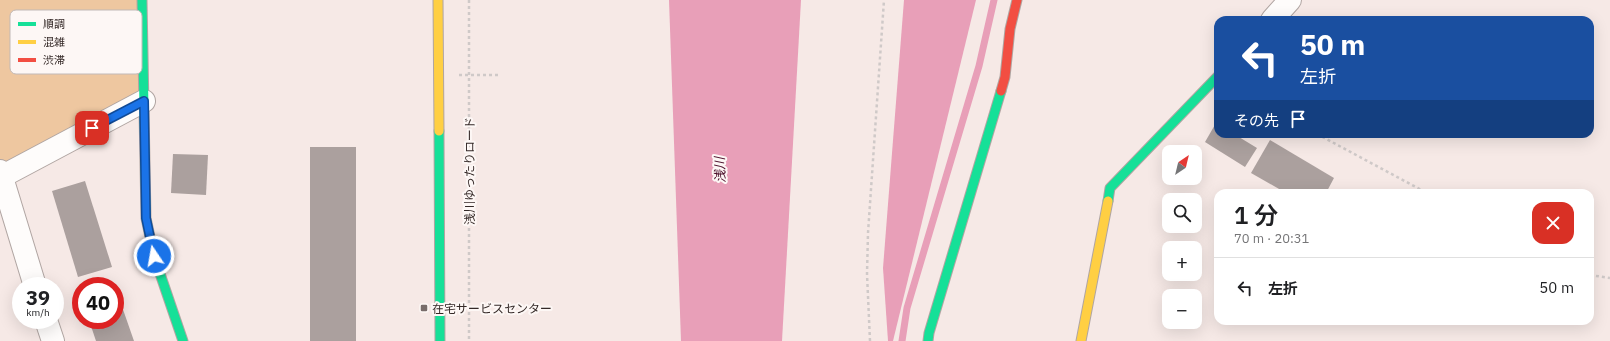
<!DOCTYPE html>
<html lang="ja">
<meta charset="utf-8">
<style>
body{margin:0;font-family:"IBM Plex Sans","Noto Sans JP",sans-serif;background:#f2f2f2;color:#202124;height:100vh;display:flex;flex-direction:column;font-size:15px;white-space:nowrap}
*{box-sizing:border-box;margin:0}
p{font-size:13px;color:#757577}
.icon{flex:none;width:22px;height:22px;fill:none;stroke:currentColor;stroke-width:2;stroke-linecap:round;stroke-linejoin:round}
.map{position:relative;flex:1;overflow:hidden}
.details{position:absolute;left:1214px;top:189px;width:380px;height:136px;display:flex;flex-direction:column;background:#fff;border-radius:12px;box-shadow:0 4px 16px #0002}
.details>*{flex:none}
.hud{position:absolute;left:1214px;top:16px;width:380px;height:122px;border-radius:12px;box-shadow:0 4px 16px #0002;background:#1a4fa0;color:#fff;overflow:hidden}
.needle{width:26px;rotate:35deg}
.controls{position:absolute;left:1162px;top:145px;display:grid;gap:8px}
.controls a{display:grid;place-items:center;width:40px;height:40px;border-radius:8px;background:#fff;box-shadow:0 4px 16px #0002;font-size:20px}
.speed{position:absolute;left:12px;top:277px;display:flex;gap:8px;font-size:20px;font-weight:700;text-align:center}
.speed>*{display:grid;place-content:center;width:52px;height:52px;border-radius:50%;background:#fff;box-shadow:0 4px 16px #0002;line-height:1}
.speed small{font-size:10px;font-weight:400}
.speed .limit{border:6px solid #d22;background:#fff;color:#111}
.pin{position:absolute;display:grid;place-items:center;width:34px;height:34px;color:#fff;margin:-17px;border-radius:8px;box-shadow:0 2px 6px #0006}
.me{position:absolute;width:44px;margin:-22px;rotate:348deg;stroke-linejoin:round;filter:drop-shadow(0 0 3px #0008)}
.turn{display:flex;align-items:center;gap:14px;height:84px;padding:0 20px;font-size:18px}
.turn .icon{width:52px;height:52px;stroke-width:2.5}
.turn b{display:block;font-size:28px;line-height:34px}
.then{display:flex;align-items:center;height:38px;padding:0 20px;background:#0003;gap:8px;font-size:15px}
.round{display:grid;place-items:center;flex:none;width:42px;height:42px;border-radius:12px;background:#f2f2f2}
.headline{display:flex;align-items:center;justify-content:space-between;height:68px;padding:0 20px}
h1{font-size:24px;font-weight:600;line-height:30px}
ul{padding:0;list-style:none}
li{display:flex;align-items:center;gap:12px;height:60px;padding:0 20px;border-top:1px solid #e0e0e0}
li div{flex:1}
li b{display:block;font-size:15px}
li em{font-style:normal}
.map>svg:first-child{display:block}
.green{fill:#eec7a0}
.water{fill:#e89fb8}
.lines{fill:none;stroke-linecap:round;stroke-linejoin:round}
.stream{stroke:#e89fb8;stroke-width:7}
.building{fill:#aba09e}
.street-casing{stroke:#b0a5a2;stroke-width:24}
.fast-casing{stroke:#b0a5a2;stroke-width:11}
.slow-casing{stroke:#b0a5a2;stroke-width:11}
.jam-casing{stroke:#b0a5a2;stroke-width:11}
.path{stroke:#cfc9c8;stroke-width:2.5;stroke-dasharray:3 3;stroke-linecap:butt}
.street{stroke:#fefcfb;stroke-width:22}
.fast{stroke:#16e098;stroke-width:9}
.slow{stroke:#ffcf43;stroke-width:9}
.jam{stroke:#f24e42;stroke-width:9}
.route-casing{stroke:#114b97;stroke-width:10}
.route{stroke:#1a73e8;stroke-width:7}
.poi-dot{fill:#786c6a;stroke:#fdf7f5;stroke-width:1.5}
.labels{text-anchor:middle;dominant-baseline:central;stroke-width:4;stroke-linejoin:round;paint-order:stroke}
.street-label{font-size:12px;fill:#342927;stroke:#fdf7f5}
.poi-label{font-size:12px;fill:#342927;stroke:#fdf7f5;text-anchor:start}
.water-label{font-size:13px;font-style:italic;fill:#4c0f2b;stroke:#fdf7f5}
.key{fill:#fdf7f5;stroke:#c1b9b7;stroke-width:1}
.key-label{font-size:11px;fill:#342927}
</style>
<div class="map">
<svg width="1610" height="341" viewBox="0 0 1610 341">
<rect width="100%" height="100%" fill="#f6e9e6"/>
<polygon class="green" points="0,0 142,0 144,101 0,171"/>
<g class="water">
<polygon points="669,0 801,0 782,341 681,341"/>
<polygon points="904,0 976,0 893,341 888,341 883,268"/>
</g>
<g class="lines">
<polyline class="stream" points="902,341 907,308 979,66 994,0"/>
</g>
<g class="building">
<polygon points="1216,123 1218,124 1218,134 1234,134 1257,148 1245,167 1205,142"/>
<polygon points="1270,140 1334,178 1326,193 1286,193 1251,173"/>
<rect x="310" y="147" width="46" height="194"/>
<polygon points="173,154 208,155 206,195 171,193"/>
<polygon points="85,181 112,267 78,277 52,191"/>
<polygon points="119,298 134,341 96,341 89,320 115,320 115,299"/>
</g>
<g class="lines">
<defs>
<g id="street">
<polyline points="1272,20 1290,0"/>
<polyline points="0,171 35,286"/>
<polyline points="1,177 144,101"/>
<polyline points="46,320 53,341"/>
</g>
<g id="fast">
<polyline points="142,0 146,218 154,256 183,341"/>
<polyline points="439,131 440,341"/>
<polyline points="1108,201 1110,188 1218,76"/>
<polyline points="928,341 929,333 1001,91"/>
</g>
<g id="slow">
<polyline points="438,0 439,131"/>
<polyline points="1081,341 1108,201"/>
</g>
<polyline id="jam" points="1001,91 1005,77 1010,29 1017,0"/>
</defs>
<use href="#street" class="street-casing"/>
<use href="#fast" class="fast-casing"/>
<use href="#slow" class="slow-casing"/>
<use href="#jam" class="jam-casing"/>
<g class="path">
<polyline points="469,0 469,341"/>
<polyline points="459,75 500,75"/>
<polyline points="1317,134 1427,193"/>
<polyline points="1590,275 1610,278"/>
<polyline points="870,341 867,274 868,233 884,0"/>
</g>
<use href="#street" class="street"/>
<use href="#fast" class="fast"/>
<use href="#slow" class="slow"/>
<use href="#jam" class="jam"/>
</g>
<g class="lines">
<defs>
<polyline id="route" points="92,128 144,101 146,218 154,256"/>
</defs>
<use href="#route" class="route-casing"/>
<use href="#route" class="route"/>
</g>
<rect class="poi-dot" x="420" y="304" width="8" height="8" rx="2"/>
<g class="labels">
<g class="street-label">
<text transform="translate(469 171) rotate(-90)">浅川ゆったりロード</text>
</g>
<g class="poi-label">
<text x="432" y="308">在宅サービスセンター</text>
</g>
<g class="water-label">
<text transform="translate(720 170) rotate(-92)">浅川</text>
</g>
</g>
<rect x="10" y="10" width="132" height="64" rx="6" class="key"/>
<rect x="18" y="22" width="18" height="4" fill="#16e098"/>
<rect x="18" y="40" width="18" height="4" fill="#ffcf43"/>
<rect x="18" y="58" width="18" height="4" fill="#f24e42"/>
<g class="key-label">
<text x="43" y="28">順調</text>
<text x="43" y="46">混雑</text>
<text x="43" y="64">渋滞</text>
</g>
</svg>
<div class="controls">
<a><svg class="needle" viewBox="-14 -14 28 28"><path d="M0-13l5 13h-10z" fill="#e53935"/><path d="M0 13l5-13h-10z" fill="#757577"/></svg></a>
<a><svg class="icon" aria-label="search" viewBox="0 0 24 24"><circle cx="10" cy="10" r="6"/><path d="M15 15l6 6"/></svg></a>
<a>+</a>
<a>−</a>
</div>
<div class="speed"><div>39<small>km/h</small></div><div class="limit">40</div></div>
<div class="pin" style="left:92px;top:128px;background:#d93025"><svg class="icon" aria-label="arrive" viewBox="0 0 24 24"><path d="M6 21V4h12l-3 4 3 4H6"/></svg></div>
<svg class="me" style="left:154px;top:256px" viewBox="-20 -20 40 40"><circle r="17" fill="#1a73e8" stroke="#fff" stroke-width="3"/><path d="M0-11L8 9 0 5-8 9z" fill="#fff"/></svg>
<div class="hud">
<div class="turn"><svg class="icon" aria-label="left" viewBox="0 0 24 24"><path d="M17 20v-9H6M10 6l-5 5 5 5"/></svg><div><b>50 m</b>左折</div></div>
<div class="then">その先<svg class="icon" aria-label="arrive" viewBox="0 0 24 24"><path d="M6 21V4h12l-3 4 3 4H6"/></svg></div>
</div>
<section class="details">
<div class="headline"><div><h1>1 分</h1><p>70 m · 20:31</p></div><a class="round" style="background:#d93025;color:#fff"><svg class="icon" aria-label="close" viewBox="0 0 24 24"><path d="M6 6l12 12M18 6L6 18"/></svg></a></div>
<ul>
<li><svg class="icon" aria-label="left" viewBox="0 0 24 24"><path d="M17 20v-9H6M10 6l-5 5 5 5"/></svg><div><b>左折</b></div><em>50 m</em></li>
</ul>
</section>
</div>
